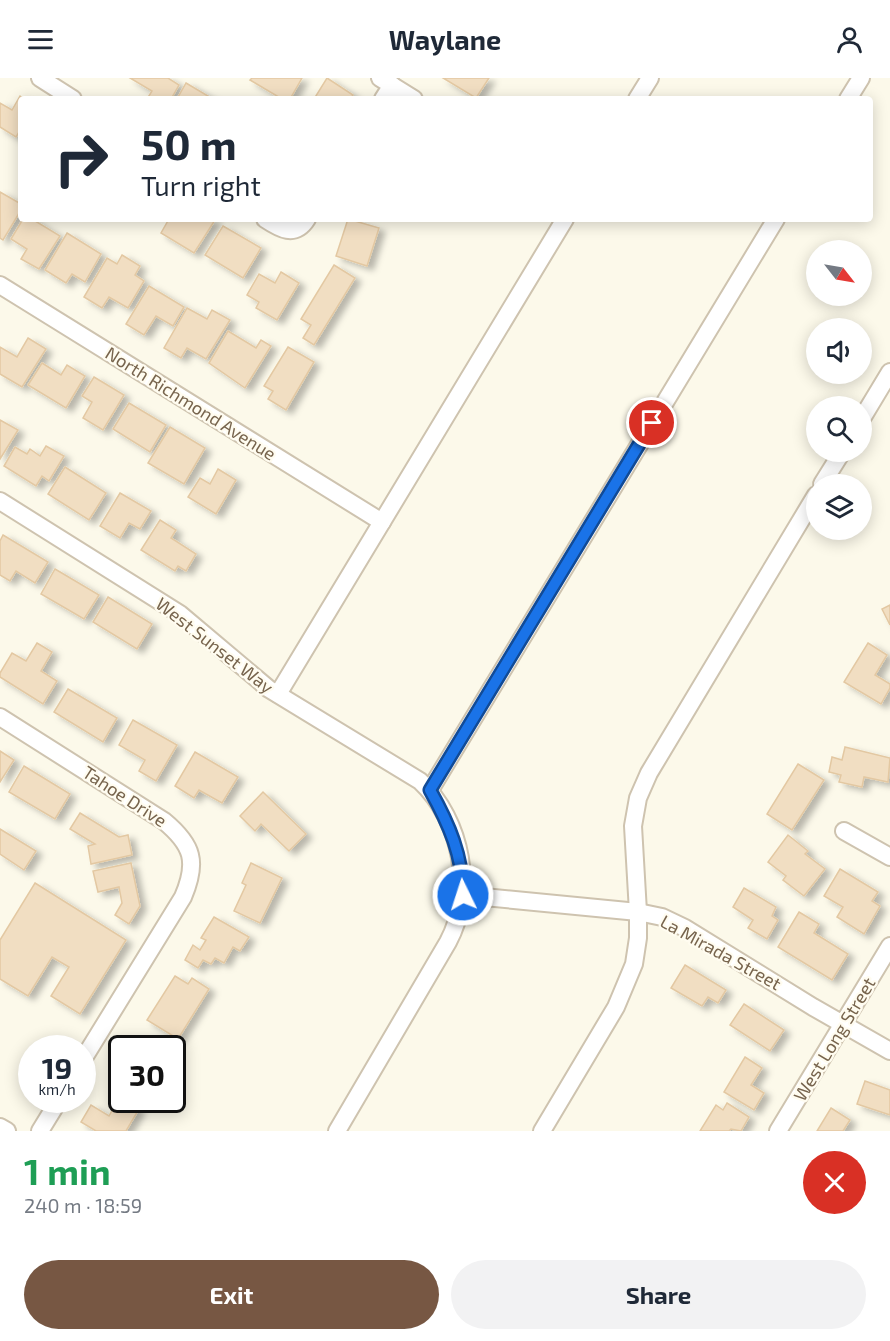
<!DOCTYPE html>
<meta charset="utf-8">
<style>
body{margin:0;font-family:"Exo 2",sans-serif;background:#f2f2f3;color:#1f2937;height:100vh;display:flex;flex-direction:column;font-size:22px;white-space:nowrap}
*{box-sizing:border-box;margin:0}
p{font-size:20px;color:#747a83}
.icon{flex:none;width:33px;height:33px;fill:none;stroke:currentColor;stroke-width:2;stroke-linecap:round;stroke-linejoin:round}
.map{position:relative;height:1053px;overflow:hidden}
.drawer{display:flex;flex-direction:column;background:#fff;flex:1}
.drawer>*{flex:none}
.hud{position:absolute;left:18px;top:18px;width:855px;height:126px;border-radius:6px;box-shadow:0 3px 15px #0003;background:#fff;color:#1f2937;overflow:hidden}
.needle{width:39px;rotate:121deg}
.fabs{position:absolute;left:806px;top:162px;display:grid;gap:12px}
.fabs a{display:grid;place-items:center;width:66px;height:66px;border-radius:50%;background:#fff;box-shadow:0 3px 15px #0003;font-size:30px}
.speed{position:absolute;left:18px;top:957px;display:flex;gap:12px;font-size:30px;font-weight:700;text-align:center}
.speed>*{display:grid;place-content:center;width:78px;height:78px;border-radius:50%;background:#fff;box-shadow:0 3px 15px #0003;line-height:1}
.speed small{font-size:15px;font-weight:400}
.speed .limit{border:3px solid #111;border-radius:9px;background:#fff;color:#111}
.pin{position:absolute;display:grid;place-items:center;width:51px;height:51px;color:#fff;margin:-26px;border:3px solid #fff;border-radius:50%;box-shadow:0 2px 6px #0007}
.me{position:absolute;width:66px;margin:-33px;rotate:356deg;stroke-linejoin:round;filter:drop-shadow(0 0 4px #0008)}
.turn{display:flex;align-items:center;gap:21px;height:126px;padding:0 24px;font-size:27px}
.turn .icon{width:78px;height:78px;stroke-width:2.5}
.turn b{display:block;font-size:42px;line-height:51px}
.round{display:grid;place-items:center;flex:none;width:63px;height:63px;border-radius:32px;background:#f2f2f3}
.head{display:flex;align-items:center;justify-content:space-between;height:102px;padding:0 24px}
h1{font-size:36px;font-weight:700;line-height:45px;color:#1e9e55}
.cta{display:flex;gap:12px;margin-top:auto;padding:12px 24px}
.cta a{flex:1;height:69px;border-radius:36px;background:#775743;color:#fff;font-size:24px;font-weight:700;line-height:69px;text-align:center}
.cta a+a{background:#f2f2f3;color:#1f2937}
header{display:flex;justify-content:space-between;align-items:center;height:78px;padding:0 24px;background:#fff;font-size:27px;font-weight:700}
.map>svg:first-child{display:block}
.building{fill:#f1dec2;stroke:#e3c8a2;stroke-width:1.5;filter:url(#shadow)}
.lines{fill:none;stroke-linecap:round;stroke-linejoin:round}
.minor-casing{stroke:#cec3af;stroke-width:20}
.minor{stroke:#fff;stroke-width:16}
.route-casing{stroke:#114b97;stroke-width:15}
.route{stroke:#1a73e8;stroke-width:10}
.labels{text-anchor:middle;dominant-baseline:central;stroke-width:4.5;stroke-linejoin:round;paint-order:stroke}
.street-label{font-size:18px;fill:#77644d;stroke:#fffcf0}
</style>
<header><svg class="icon" aria-label="menu" viewBox="0 0 24 24"><path d="M4 6h16M4 12h16M4 18h16"/></svg>Waylane<svg class="icon" aria-label="person" viewBox="0 0 24 24"><circle cx="12" cy="8" r="4"/><path d="M4 21q1-7 8-7t8 7"/></svg></header>
<div class="map">
<svg width="890" height="1053" viewBox="0 0 890 1053">
<defs>
<filter id="shadow"><feDropShadow dx="6" dy="4" stdDeviation="3" flood-color="#0004"/></filter>
</defs>
<rect width="100%" height="100%" fill="#fcf9ea"/>
<g class="building">
<polygon points="130,0 168,0 179,7 171,21 147,21 152,13"/>
<polygon points="252,0 302,0 290,21 282,21 250,2"/>
<polygon points="327,0 353,17 350,21 314,21"/>
<polygon points="443,0 489,0 476,20"/>
<polygon points="186,5 213,21 177,21"/>
<polygon points="20,18 24,21 21,21 21,51 16,59 0,49 0,25 12,32"/>
<polygon points="0,114 21,126 21,132 3,162 0,160"/>
<polygon points="23,141 32,141 60,158 39,191 21,181 27,171 11,161"/>
<polygon points="169,141 214,141 215,142 194,175 161,155"/>
<polygon points="348,141 379,150 367,188 336,178"/>
<polygon points="223,148 261,170 243,200 205,177"/>
<polygon points="67,155 101,176 85,204 72,196 66,205 45,192"/>
<polygon points="122,177 140,188 135,197 144,203 128,230 109,219 102,230 84,219 107,180 117,186"/>
<polygon points="334,187 355,200 314,267 303,260 311,247 301,241"/>
<polygon points="281,194 299,205 277,242 256,230 259,224 247,217 259,196 275,205"/>
<polygon points="149,208 184,229 173,248 156,238 144,257 126,246"/>
<polygon points="187,230 207,241 212,232 230,242 206,281 187,270 181,280 164,270"/>
<polygon points="228,253 256,270 261,262 271,268 245,310 209,285"/>
<polygon points="28,260 46,271 22,309 0,296 0,269 17,279"/>
<polygon points="288,269 314,284 286,332 268,321 273,313 264,308"/>
<polygon points="42,285 61,297 67,287 85,298 66,330 28,307"/>
<polygon points="94,299 124,317 103,352 83,340 92,324 82,318"/>
<polygon points="129,325 166,347 150,374 113,351"/>
<polygon points="0,342 18,352 0,381"/>
<polygon points="170,349 205,370 184,406 148,385"/>
<polygon points="46,368 64,378 49,403 42,398 36,408 4,388 15,369 27,376 30,371 40,378"/>
<polygon points="65,389 106,415 89,442 48,416"/>
<polygon points="218,391 236,402 216,436 188,419 200,400 210,406"/>
<polygon points="120,415 151,433 140,451 129,445 120,460 100,448"/>
<polygon points="160,442 176,452 171,460 196,476 186,493 178,488 175,493 141,472"/>
<polygon points="3,457 48,484 35,505 16,493 10,503 0,497 0,463"/>
<polygon points="55,491 99,517 84,541 41,516"/>
<polygon points="108,519 152,546 137,571 93,544"/>
<polygon points="890,527 890,547 882,531"/>
<polygon points="37,565 52,574 41,593 57,603 43,626 0,599 0,595 12,575 26,583"/>
<polygon points="868,565 887,577 875,597 890,606 890,610 881,626 844,604"/>
<polygon points="68,611 117,640 103,664 54,634"/>
<polygon points="133,642 177,667 156,703 139,693 145,682 119,667"/>
<polygon points="845,669 890,680 888,704 864,699 862,709 839,704 841,697 829,694 832,679 842,682"/>
<polygon points="0,673 14,682 0,704"/>
<polygon points="195,674 238,699 222,725 199,712 194,720 175,708"/>
<polygon points="798,686 824,702 792,752 767,736"/>
<polygon points="24,688 70,716 55,741 9,714"/>
<polygon points="263,714 306,756 289,773 261,746 255,753 240,738"/>
<polygon points="80,735 119,759 128,757 132,777 91,786 88,768 95,766 70,751"/>
<polygon points="0,751 36,773 24,792 0,776"/>
<polygon points="788,757 808,773 805,776 825,791 804,818 783,802 786,798 768,784"/>
<polygon points="131,785 140,828 129,846 115,837 122,825 119,809 98,814 93,793"/>
<polygon points="251,785 282,800 260,845 234,833 246,807 242,805"/>
<polygon points="840,791 878,814 872,823 880,828 864,856 837,839 843,829 824,818"/>
<polygon points="35,805 126,862 80,936 51,918 69,889 52,879 28,918 0,901 0,862"/>
<polygon points="744,810 776,829 772,838 778,842 767,861 748,850 753,842 733,829"/>
<polygon points="799,834 819,846 814,855 848,876 832,902 778,869"/>
<polygon points="214,839 249,859 240,873 233,869 224,885 215,880 211,886 203,882 198,890 185,882 193,867 200,872 206,862 201,860"/>
<polygon points="685,887 726,912 718,925 708,919 702,928 671,910"/>
<polygon points="175,898 188,906 192,900 209,911 178,961 147,942"/>
<polygon points="744,926 784,952 770,973 730,947"/>
<polygon points="152,958 170,968 169,970 144,970"/>
<polygon points="745,979 762,990 751,1007 764,1015 754,1032 724,1014"/>
<polygon points="122,989 122,1011 112,1005"/>
<polygon points="865,1003 890,1012 890,1037 857,1026"/>
<polygon points="119,1020 139,1031 126,1053 96,1053 81,1044 91,1027 109,1038"/>
<polygon points="727,1025 749,1039 741,1053 731,1051 729,1053 700,1053 716,1027 723,1032"/>
<polygon points="831,1030 850,1042 843,1053 817,1053"/>
</g>
<g class="lines">
<defs>
<g id="minor">
<polyline points="40,0 73,21"/>
<polyline points="380,0 414,21"/>
<polyline points="383,21 392,7"/>
<polyline points="637,21 650,0"/>
<polyline points="848,21 861,0"/>
<path d="M265,141c15,10 30,19 42,0"/>
<polyline points="0,207 382,444"/>
<polyline points="861,342 890,294"/>
<polyline points="822,406 842,374"/>
<path d="M0,423l180,113 89,75 151,92c42,39 55,111 28,161l-111,189"/>
<polyline points="278,616 565,141"/>
<path d="M0,639l164,104c29,24 34,41 19,76l-101,164"/>
<polyline points="430,712 776,141"/>
<polyline points="844,753 890,779"/>
<polyline points="463,817 638,834 662,839 685,850 813,929 890,973"/>
<polyline points="0,1049 7,1053"/>
<polyline points="40,1053 59,1022"/>
<polyline points="542,1053 616,929 634,886 638,860 638,834 633,748 638,720 649,695 816,417"/>
<polyline points="778,1053 890,868"/>
</g>
</defs>
<use href="#minor" class="minor-casing"/>
<use href="#minor" class="minor"/>
</g>
<g class="lines">
<defs>
<path id="route" d="M463,817c0,-39 -14,-71 -33,-105l222,-367"/>
</defs>
<use href="#route" class="route-casing"/>
<use href="#route" class="route"/>
</g>
<g class="labels">
<g class="street-label">
<text transform="translate(191 325) rotate(32)">North Richmond Avenue</text>
<text transform="translate(215 567) rotate(38)">West Sunset Way</text>
<text transform="translate(125 718) rotate(33)">Tahoe Drive</text>
<text transform="translate(721 874) rotate(29)">La Mirada Street</text>
<text transform="translate(834 961) rotate(-59)">West Long Street</text>
</g>
</g>
</svg>
<div class="fabs">
<a><svg class="needle" viewBox="-14 -14 28 28"><path d="M0-13l5 13h-10z" fill="#e53935"/><path d="M0 13l5-13h-10z" fill="#747a83"/></svg></a>
<a><svg class="icon" aria-label="sound" viewBox="0 0 24 24"><path d="M4 9h4l5-4v14l-5-4H4zM17 9q2 3 0 6"/></svg></a>
<a><svg class="icon" aria-label="search" viewBox="0 0 24 24"><circle cx="10" cy="10" r="6"/><path d="M15 15l6 6"/></svg></a>
<a><svg class="icon" aria-label="layers" viewBox="0 0 24 24"><path d="M12 4l9 5-9 5-9-5zM3 14l9 5 9-5"/></svg></a>
</div>
<div class="speed"><div>19<small>km/h</small></div><div class="limit">30</div></div>
<div class="pin" style="left:652px;top:345px;background:#d93025"><svg class="icon" aria-label="arrive" viewBox="0 0 24 24"><path d="M6 21V4h12l-3 4 3 4H6"/></svg></div>
<svg class="me" style="left:463px;top:817px" viewBox="-20 -20 40 40"><circle r="17" fill="#1a73e8" stroke="#fff" stroke-width="3"/><path d="M0-11L8 9 0 5-8 9z" fill="#fff"/></svg>
<div class="hud">
<div class="turn"><svg class="icon" aria-label="right" viewBox="0 0 24 24"><path d="M7 20v-9h11M14 6l5 5-5 5"/></svg><div><b>50 m</b>Turn right</div></div>
</div>
</div>
<section class="drawer">
<div class="head"><div><h1>1 min</h1><p>240 m · 18:59</p></div><a class="round" style="background:#d93025;color:#fff"><svg class="icon" aria-label="close" viewBox="0 0 24 24"><path d="M6 6l12 12M18 6L6 18"/></svg></a></div>
<div class="cta"><a>Exit</a><a>Share</a></div>
</section>
